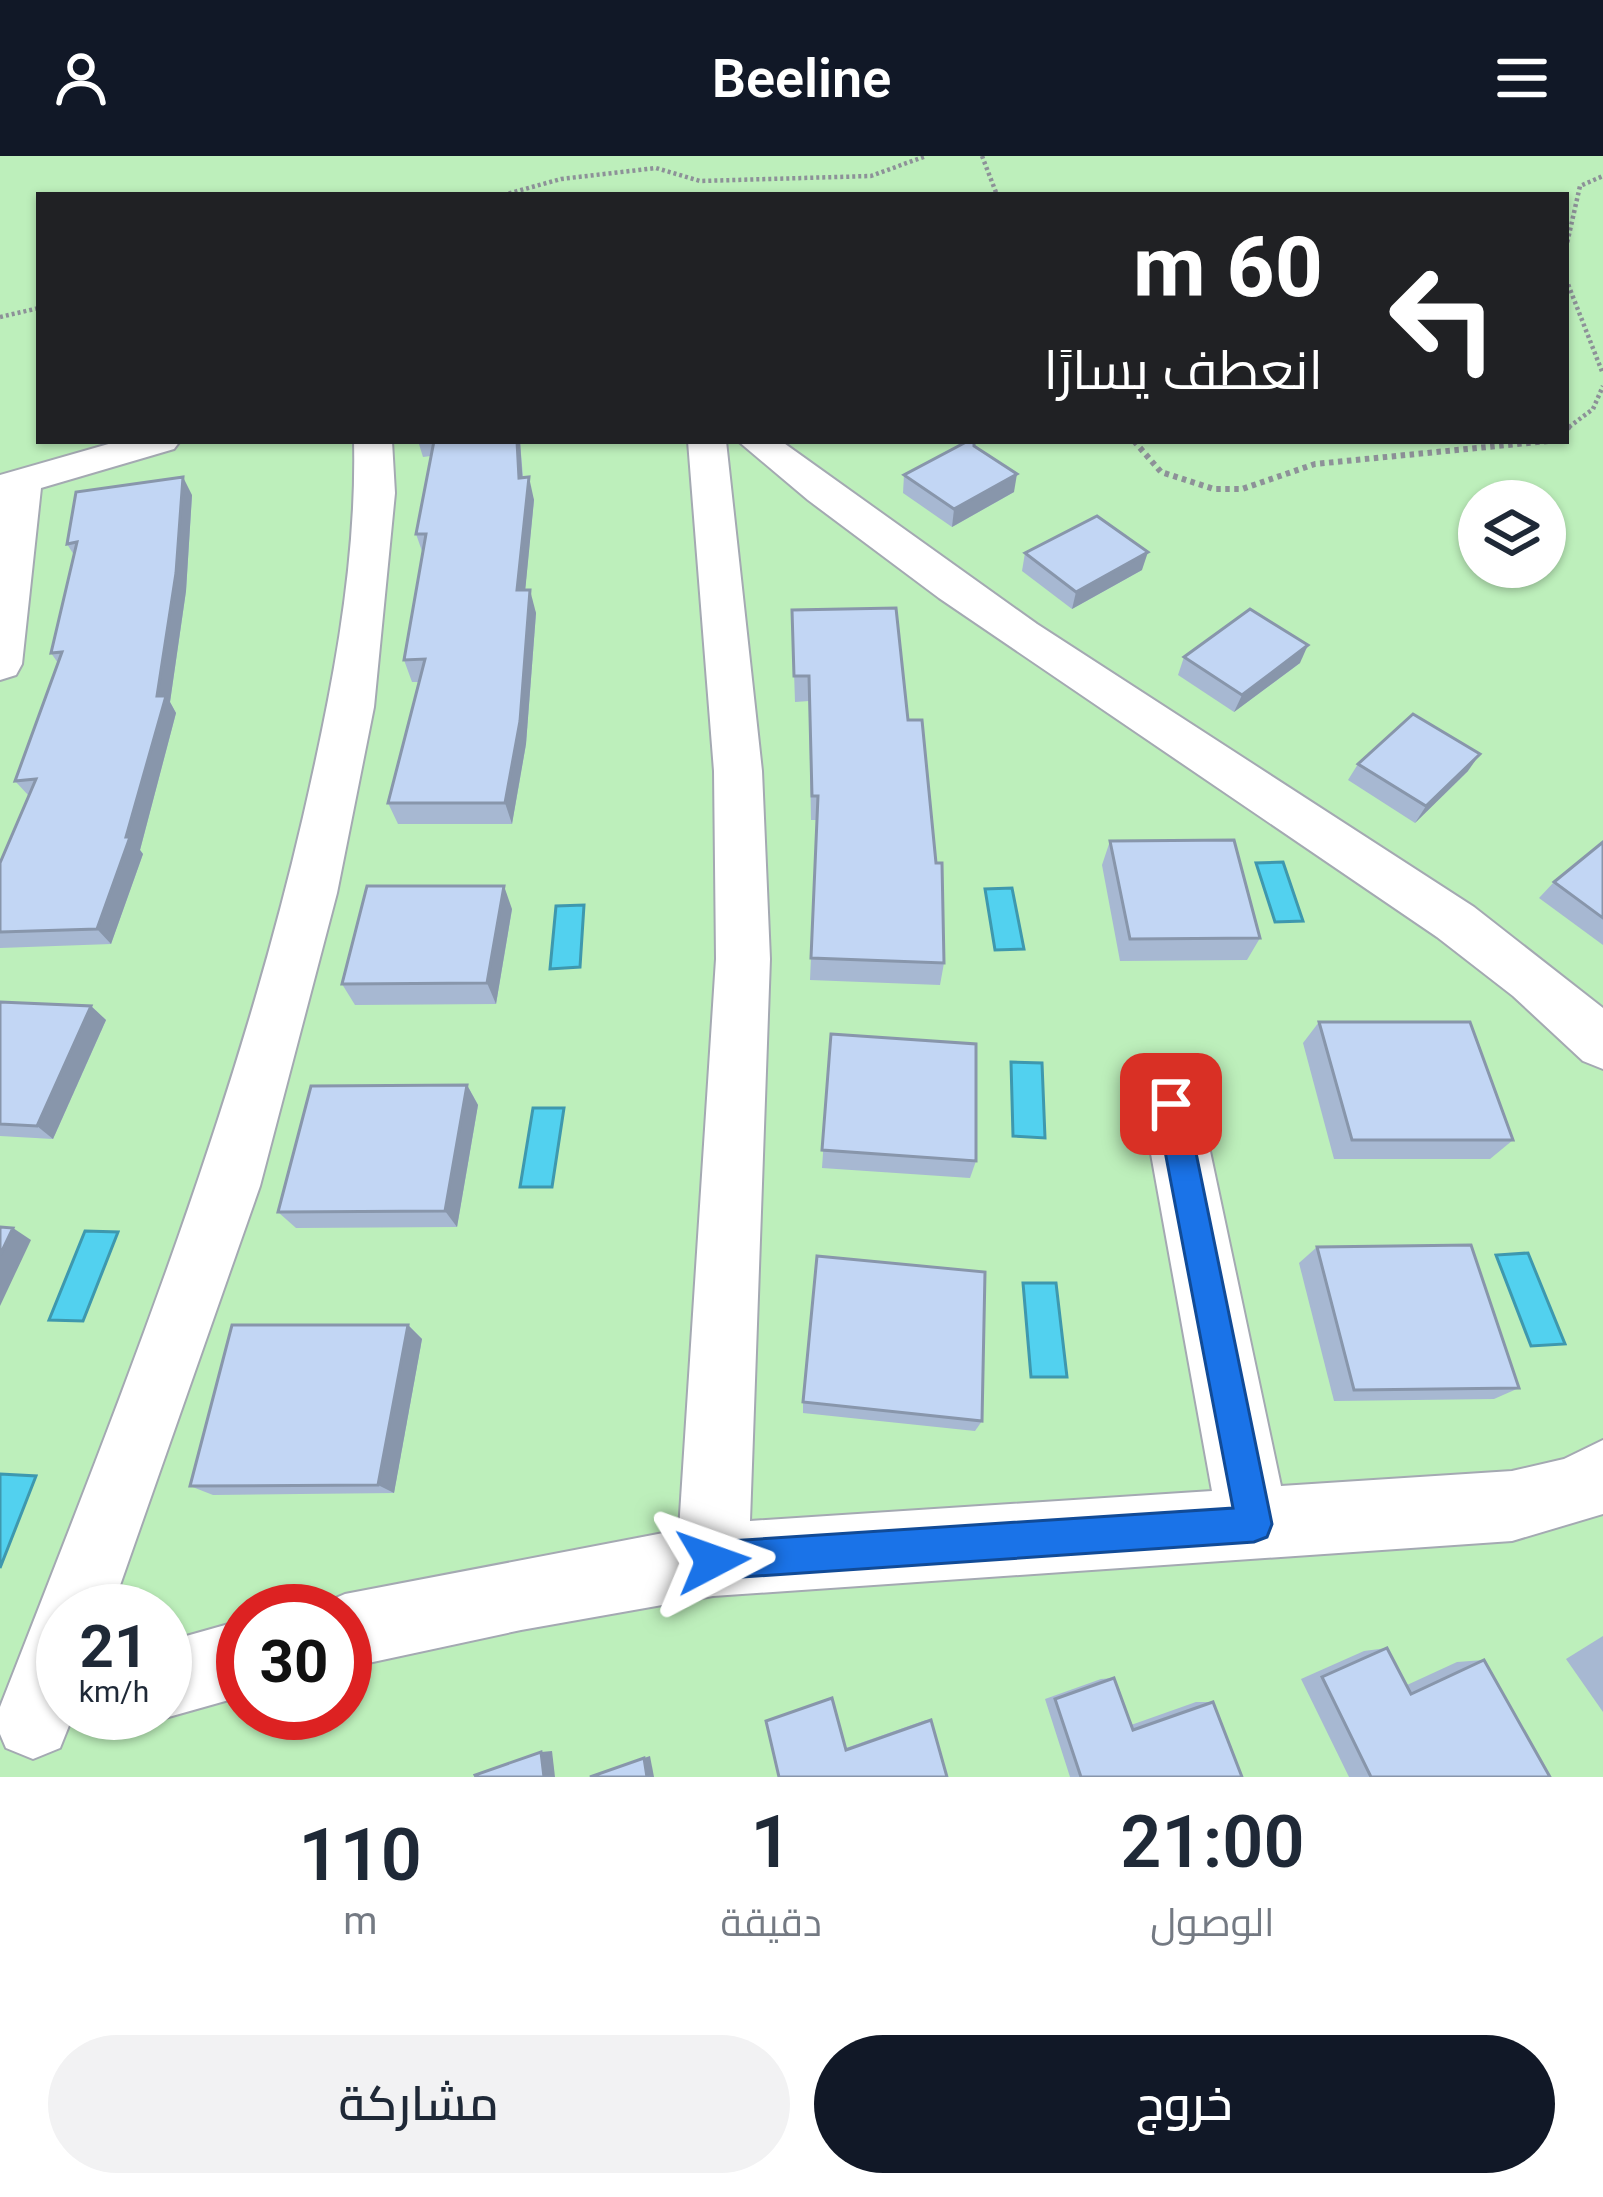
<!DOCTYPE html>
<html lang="ar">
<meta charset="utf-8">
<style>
body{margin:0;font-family:Roboto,Cairo,sans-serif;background:#f2f2f3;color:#1f2937;direction:rtl;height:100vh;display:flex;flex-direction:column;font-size:45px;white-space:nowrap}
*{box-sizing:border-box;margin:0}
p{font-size:39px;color:#747a83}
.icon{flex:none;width:66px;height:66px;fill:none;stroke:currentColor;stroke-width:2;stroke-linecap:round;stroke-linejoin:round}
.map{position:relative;height:1621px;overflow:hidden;direction:ltr}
.side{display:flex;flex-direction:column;background:#fff;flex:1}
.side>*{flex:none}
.guide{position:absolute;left:36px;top:36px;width:1533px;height:252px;border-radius:0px;box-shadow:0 3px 9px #0004;direction:rtl;background:#202124;color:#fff;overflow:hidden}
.tools{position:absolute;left:1458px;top:324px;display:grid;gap:24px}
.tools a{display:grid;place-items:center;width:108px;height:108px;border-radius:50%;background:#fff;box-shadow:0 3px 9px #0004;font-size:60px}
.speed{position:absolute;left:36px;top:1428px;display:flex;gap:24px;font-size:60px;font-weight:700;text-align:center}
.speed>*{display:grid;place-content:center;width:156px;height:156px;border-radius:50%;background:#fff;box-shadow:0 3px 9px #0004;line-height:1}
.speed small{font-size:30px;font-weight:400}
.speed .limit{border:18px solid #d22;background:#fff;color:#111}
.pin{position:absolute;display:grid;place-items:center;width:102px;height:102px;color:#fff;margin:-51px;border-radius:24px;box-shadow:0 6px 18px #0006}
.me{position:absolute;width:132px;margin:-66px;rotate:86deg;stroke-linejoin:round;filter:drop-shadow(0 0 9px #0008)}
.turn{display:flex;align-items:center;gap:42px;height:252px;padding:0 48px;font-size:54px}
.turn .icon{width:156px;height:156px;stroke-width:2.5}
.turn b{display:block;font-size:84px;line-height:102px}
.eta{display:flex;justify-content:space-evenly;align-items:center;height:204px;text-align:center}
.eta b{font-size:72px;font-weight:600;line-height:84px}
.cta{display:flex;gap:24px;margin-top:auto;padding:24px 48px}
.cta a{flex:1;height:138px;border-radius:72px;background:#111827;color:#fff;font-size:48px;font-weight:600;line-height:138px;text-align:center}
.cta a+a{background:#f2f2f3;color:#1f2937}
header{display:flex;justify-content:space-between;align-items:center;height:156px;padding:0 48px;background:#111827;color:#fff;font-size:54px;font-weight:600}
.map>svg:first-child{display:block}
.green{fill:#bdefbb;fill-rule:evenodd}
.water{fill:#52d1ef;stroke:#3e98ae;stroke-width:3}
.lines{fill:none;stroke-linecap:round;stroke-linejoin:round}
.minor-casing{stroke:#a4a9b2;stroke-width:4}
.path-far1{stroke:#8d9198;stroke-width:4.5;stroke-dasharray:3 3;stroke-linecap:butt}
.path{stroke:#8d9198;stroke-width:6;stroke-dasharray:4.5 4.5;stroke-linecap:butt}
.minor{fill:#fff;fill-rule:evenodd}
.wall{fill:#a7b8d2}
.shaded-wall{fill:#8896ab}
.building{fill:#c2d6f4;stroke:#8896ab;stroke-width:3}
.route{fill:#1a73e8;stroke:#114b97;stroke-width:3}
</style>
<header><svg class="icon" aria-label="menu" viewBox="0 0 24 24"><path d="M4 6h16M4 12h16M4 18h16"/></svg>Beeline<svg class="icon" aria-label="person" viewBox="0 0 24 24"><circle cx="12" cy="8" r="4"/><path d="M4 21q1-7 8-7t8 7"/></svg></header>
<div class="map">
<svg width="1603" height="1621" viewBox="0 0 1603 1621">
<rect width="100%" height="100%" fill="#f0f6ff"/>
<path class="green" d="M0,0h1603v1621h-1603zM39,39h1527v246h-1527zM1479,345h66v66h-66zM63,1455h102v102h-102zM243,1455h102v102h-102z"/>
<g class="water">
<polygon points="1283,706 1303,765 1275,766 1256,707"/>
<polygon points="1012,732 1024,793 995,794 985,733"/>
<polygon points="584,749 580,811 550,813 556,750"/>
<polygon points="1011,906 1042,907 1045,982 1013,980"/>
<polygon points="533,952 564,952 552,1031 520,1031"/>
<polygon points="85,1075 118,1076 83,1165 49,1164"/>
<polygon points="1528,1097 1565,1188 1531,1190 1496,1099"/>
<polygon points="1023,1127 1056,1127 1067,1221 1031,1221"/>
<polygon points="0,1318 36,1320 0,1412"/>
</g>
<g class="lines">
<defs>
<g id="minor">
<polygon points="119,285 180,285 174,293 41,332 22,508 16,519 0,524 0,319"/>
<path d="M354,285h38l3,52 -21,214 -37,186 -77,293 -149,425h-48v102h11l-14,35 -27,11 -27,-11 -6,-14v-27c113,-290 232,-584 303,-890 28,-122 54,-250 51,-376z"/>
<polygon points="688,285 726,285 762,615 770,803 750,1365 1212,1335 1142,948 1150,929 1171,922 1192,929 1200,948 1281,1330 1512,1315 1564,1303 1603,1284 1603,1358 1512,1385 713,1440 521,1474 345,1512 345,1455 316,1455 319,1449 345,1438 679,1374 716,803 714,615"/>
<polygon points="738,285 781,285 1037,468 1474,751 1603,852 1603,913 1583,905 1513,840 1437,781 939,442 808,344"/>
<polygon points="243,1464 243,1540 165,1562 153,1557 165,1557 165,1486"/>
</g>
</defs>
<use href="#minor" class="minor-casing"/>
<g class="path-far1">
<polyline points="982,0 997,39"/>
<polyline points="503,39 561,23 656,12 700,25 871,20 926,0"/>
<polyline points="1566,92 1580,30 1603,20"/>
<polyline points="1566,123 1603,218"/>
<polyline points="0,161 39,152"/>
<polyline points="1569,271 1593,253 1603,230"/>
</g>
<g class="path">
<polyline points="1566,273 1573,268"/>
<polyline points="1134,285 1161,316 1214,333 1242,333 1315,308 1548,285"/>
</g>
<use href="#minor" class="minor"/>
</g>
<g class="wall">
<polygon points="418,285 520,285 523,321 534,344 525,434 536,457 526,588 512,668 398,668 388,647 419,526 412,526 404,504 423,398 416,378 431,300 423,301"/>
<polygon points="974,290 1014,336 952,371 903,337 904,319"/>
<polygon points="192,339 186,435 170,546 176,557 140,694 143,698 111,788 0,792 0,707 29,640 15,625 58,507 51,497 74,399 67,388"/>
<polygon points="1025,397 1142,414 1072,453 1022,415"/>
<polygon points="792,454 908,564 944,807 940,829 810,824 817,664 811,664 809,545 795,546"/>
<polygon points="1184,501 1300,507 1234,556 1178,519"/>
<polygon points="1358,608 1468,615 1415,667 1348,624"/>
<polygon points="1110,685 1260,782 1247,804 1120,805 1102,709"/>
<polygon points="1603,686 1603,789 1539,742 1554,726"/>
<polygon points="512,753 496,848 355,849 342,828"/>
<polygon points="0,846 91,850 106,864 53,983 0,980"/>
<polygon points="1319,866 1513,984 1490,1003 1334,1003 1303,887"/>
<polygon points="831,878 976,1005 970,1022 822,1012"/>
<polygon points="467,929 478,949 457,1071 296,1072 278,1056"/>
<polygon points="1317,1091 1519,1232 1494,1243 1334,1245 1299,1107"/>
<polygon points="408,1169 422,1183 394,1337 213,1339 190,1330"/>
<polygon points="803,1246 982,1265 975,1275 803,1257"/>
<polygon points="1603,1480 1603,1556 1566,1503"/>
<polygon points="1387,1492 1407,1529 1457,1506 1484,1504 1550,1621 1349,1621 1301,1523 1364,1495"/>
<polygon points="1114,1522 1131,1569 1196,1546 1213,1546 1242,1621 1070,1621 1045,1543 1101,1523"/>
<polygon points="926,1564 931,1564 779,1621 846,1592"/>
</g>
<g class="shaded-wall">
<polygon points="517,285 520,285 524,345 519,322"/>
<polygon points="1017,318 1014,336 952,371 954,353"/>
<polygon points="183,321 192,339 186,435 170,546 176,557 140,694 143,698 111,788 97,773 126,681 157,540"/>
<polygon points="529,321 534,344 523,457 517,434"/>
<polygon points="1148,396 1142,414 1072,453 1076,436"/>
<polygon points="530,434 536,457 526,588 512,668 505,647"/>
<polygon points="1308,489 1300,507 1234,556 1242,539"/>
<polygon points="1480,598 1468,615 1415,667 1426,650"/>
<polygon points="504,730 512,753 496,848 487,827"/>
<polygon points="91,850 106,864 53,983 37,970"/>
<polygon points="467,929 478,949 457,1071 445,1055"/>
<polygon points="13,1072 31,1084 0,1150 0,1099"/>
<polygon points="408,1169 422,1183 394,1337 378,1329"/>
<polygon points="552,1595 555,1621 544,1621 541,1596"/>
<polygon points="650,1600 654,1621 647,1621 644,1602"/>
</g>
<g class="building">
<polygon points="434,285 517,285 519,322 529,321 517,434 530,434 520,565 505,647 388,647 425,503 404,504 426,378 416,378"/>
<polygon points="968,285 974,285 974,290 1017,318 954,353 904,319"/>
<polygon points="183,321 176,417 157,540 166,540 126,681 130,681 97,773 0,776 0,707 36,623 15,625 62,496 51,497 77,386 67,388 76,336"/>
<polygon points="1097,360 1148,396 1076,436 1025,397"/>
<polygon points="896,452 908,564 922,564 936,707 942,707 944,807 811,802 818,640 812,640 809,520 794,520 792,454"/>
<polygon points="1250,453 1308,489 1242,539 1184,501"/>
<polygon points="1413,558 1480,598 1426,650 1358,608"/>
<polygon points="1234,684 1260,782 1130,783 1110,685"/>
<polygon points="1603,686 1603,762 1554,726"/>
<polygon points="367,730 504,730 487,827 342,828"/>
<polygon points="0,846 91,850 37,970 0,968"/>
<polygon points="1319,866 1470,866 1513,984 1352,984"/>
<polygon points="831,878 976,888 976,1005 822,994"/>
<polygon points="467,929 445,1055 278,1056 311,930"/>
<polygon points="0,1071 13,1072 0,1099"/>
<polygon points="1471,1089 1519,1232 1354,1234 1317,1091"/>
<polygon points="817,1100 985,1116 982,1265 803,1246"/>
<polygon points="232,1169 408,1169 378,1329 190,1330"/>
<polygon points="1387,1492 1411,1538 1484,1504 1550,1621 1371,1621 1322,1521"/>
<polygon points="1114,1522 1133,1574 1213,1546 1242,1621 1081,1621 1055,1543"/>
<polygon points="832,1542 846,1594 931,1564 947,1621 779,1621 766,1565"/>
<polygon points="541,1596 544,1621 476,1621 475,1619"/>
<polygon points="644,1602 647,1621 590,1621"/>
</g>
<polygon class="route" points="1171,935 1182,939 1186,948 1272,1368 1267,1381 1254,1386 713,1423 700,1417 695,1405 700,1392 713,1386 1233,1352 1156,948 1161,939"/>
</svg>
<div class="tools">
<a><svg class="icon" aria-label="layers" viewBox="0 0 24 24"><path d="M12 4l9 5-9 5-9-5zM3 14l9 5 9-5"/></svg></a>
</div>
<div class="speed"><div>21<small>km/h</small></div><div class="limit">30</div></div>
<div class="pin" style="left:1171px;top:948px;background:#d93025"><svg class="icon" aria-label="arrive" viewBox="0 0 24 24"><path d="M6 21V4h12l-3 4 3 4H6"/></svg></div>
<svg class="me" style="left:713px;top:1405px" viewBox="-20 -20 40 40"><path d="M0-17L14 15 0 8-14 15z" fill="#1a73e8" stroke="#fff" stroke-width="4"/></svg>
<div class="guide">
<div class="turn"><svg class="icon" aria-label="left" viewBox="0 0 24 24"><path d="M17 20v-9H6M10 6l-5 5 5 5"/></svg><div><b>60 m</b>انعطف يسارًا</div></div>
</div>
</div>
<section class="side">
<div class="eta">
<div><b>21:00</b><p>الوصول</p></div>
<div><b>1</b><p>دقيقة</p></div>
<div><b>110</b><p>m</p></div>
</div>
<div class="cta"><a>خروج</a><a>مشاركة</a></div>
</section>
